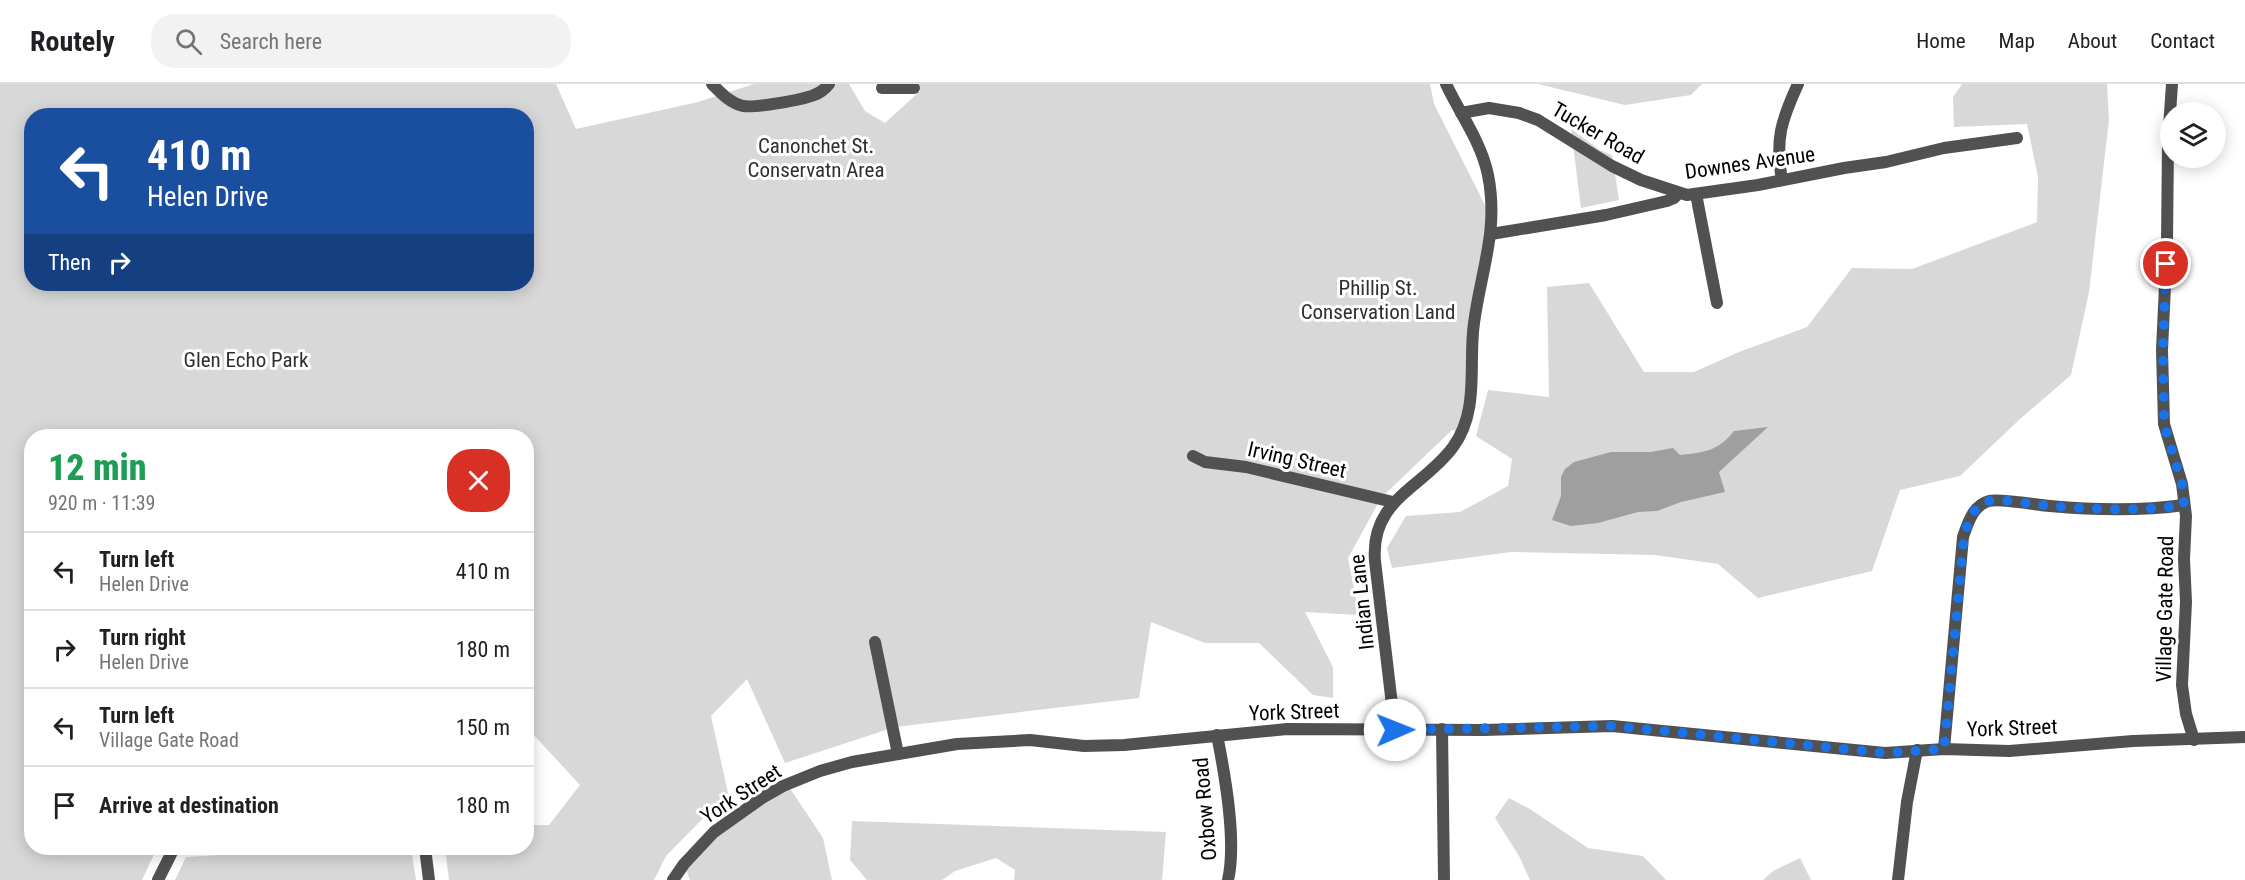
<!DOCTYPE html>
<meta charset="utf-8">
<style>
body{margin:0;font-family:"Roboto Condensed",sans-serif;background:#f2f2f2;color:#202124;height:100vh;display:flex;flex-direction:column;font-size:22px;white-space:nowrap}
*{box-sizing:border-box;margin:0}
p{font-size:20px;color:#757577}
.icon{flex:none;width:33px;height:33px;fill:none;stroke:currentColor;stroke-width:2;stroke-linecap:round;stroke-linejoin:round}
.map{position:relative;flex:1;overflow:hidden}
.sheet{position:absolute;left:24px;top:345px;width:510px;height:426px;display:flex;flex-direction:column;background:#fff;border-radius:24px;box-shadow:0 3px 15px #0003}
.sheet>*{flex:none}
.hud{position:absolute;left:24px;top:24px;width:510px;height:183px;border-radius:24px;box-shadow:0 3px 15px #0003;background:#1a4fa0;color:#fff;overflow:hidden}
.controls{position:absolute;left:2160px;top:18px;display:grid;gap:12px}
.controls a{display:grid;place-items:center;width:66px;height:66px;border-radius:50%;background:#fff;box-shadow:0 3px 15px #0003;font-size:30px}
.pin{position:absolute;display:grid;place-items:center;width:51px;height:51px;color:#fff;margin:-26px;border:3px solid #fff;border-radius:50%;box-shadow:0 2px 6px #0007}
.me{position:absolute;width:66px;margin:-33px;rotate:89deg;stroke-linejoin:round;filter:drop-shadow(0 0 4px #0008)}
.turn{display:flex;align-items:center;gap:21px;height:126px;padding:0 24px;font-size:27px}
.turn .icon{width:78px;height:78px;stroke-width:2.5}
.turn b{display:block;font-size:42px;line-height:51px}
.then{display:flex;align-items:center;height:57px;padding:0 24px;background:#0003;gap:12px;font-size:22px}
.round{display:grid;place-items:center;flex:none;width:63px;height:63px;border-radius:24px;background:#f2f2f2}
.overview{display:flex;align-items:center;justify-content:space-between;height:102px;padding:0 24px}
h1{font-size:36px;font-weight:800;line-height:45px;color:#1e9e55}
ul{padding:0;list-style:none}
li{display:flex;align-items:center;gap:18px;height:78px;padding:0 24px;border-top:2px solid #e0e0e0}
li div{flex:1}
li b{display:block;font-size:22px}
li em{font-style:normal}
header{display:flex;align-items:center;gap:36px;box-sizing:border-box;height:84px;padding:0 30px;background:#fff;border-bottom:2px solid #e0e0e0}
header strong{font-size:28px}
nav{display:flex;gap:33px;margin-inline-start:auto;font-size:21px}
.search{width:420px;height:54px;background:#f2f2f2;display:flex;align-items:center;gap:15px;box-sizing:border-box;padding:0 21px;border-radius:24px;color:#757577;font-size:22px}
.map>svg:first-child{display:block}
.green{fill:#d8d8d8;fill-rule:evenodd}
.water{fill:#9f9f9f}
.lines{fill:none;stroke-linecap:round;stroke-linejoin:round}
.minor{stroke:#515151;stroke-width:12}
.route{stroke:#1a73e8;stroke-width:10;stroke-dasharray:0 18}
.labels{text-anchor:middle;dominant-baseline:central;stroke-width:6;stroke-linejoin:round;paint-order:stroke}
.street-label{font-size:21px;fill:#000;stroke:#fff}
.park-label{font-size:21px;fill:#2f2f2f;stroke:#fff}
</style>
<header>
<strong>Routely</strong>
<div class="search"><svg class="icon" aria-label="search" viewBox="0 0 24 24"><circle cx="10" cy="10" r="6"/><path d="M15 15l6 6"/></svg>Search here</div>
<nav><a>Home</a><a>Map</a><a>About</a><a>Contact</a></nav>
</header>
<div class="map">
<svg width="2245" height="796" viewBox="0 0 2245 796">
<rect width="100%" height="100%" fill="#fff"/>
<g class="green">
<path d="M0,0h556l20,45 122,-27 56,-18h95l16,27 20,12 35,-32 -1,-7h511l4,20 52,103 7,1 -12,81 -5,88 -19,54 -5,-1 -71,68 -33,60 11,57 -54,-3 28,55v31l-20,-3 -54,-52h-54l-54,-21 -12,76 -244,29 -110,36 -38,-84 -36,37 17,77 -62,63 -12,24h-205l-4,-32h81l1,-23h22l31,-40 -50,-54 -4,-54v-241h-494v412h121l3,2 -14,30h-142zM32,32h494v168h-494z"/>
<polygon points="1538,0 1702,0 1691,11 1625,21"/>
<polygon points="1962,0 2107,0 2109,36 2089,208 2071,291 2020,335 1960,392 1900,406 1872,487 1758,514 1718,480 1655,471 1511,468 1392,484 1387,464 1406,432 1460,428 1508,402 1512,375 1476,352 1488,306 1549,313 1547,203 1589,199 1644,288 1694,288 1739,268 1807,243 1852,184 1912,185 2037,138 2038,93 2027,40 1954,43 1953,13"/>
<polygon points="1571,45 1600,66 1612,71 1619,116 1581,124"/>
<polygon points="787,700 823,754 832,796 690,796 684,780 698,764"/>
<polygon points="1509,714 1530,725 1588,764 1643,772 1666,796 1530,796 1519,772 1495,734"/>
<polygon points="852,737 1166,748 1162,796 1014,796 1015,786 996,774 955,787 942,796 867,796 850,776"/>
<polygon points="263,764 411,764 416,796 175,796 186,773 256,769"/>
<polygon points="1800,774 1811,796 1763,796 1773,787"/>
</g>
<path class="water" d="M1768,343l-49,45 6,20 -44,10 -24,9 -19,1 -40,11 -27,3 -19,-6 9,-24v-19l4,-8 9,-7 37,-10h40l22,-4 7,7c26,-3 38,-4 54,-24z"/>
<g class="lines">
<g class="minor">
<path d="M712,0c9,9 18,19 31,22 12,2 59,-6 71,-11 6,-2 11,-6 15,-11"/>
<polyline points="2172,0 2168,58 2167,159 2162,266 2164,340 2182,400 2186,432 2184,475 2186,518 2182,601 2186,630 2194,656"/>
<polyline points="882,4 914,4"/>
<polyline points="1461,29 1489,24 1519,29 1538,36 1612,82 1641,96 1687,111 1758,101 1844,84 1886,78 1944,64 2017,54"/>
<path d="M1782,96c-7,-40 -1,-59 16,-96"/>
<polyline points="1696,110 1717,219"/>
<polyline points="1491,150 1606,131 1667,117 1674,114 1679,109"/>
<polyline points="1193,372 1205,378 1246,383 1393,418"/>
<polyline points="875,558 898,670"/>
<polyline points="1442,645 1444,796"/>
<path d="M1395,646l-20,-169c-5,-62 48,-73 78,-114 27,-37 15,-83 21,-124 7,-53 25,-93 14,-148 -7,-34 -28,-61 -42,-91"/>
<path d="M1217,651c8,40 20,106 11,145"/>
<path d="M1944,665l19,-212c5,-14 10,-32 26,-36 10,-3 48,4 61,5 44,4 91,5 134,-1"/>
<polyline points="425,764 429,796"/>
<polyline points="158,796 174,764"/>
<polyline points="673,796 684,780 714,748 762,714 783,702 820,687 852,678 957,660 1030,656 1084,662 1124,661 1287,645 1484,646 1612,642 1885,669 1944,665 2009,667 2133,657 2245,653"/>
<polyline points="1898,796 1907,718 1917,666"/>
</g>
</g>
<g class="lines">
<path class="route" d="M1395,646l217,-4 273,27 59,-4 20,-212c4,-15 9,-32 25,-36 12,-3 46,4 61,5 44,3 90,6 134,-1l-2,-21 -18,-60 -1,-74 3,-86"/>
</g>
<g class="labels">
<g class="street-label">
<text transform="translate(1598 49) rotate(30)">Tucker Road</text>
<text transform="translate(1750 79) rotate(-8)">Downes Avenue</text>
<text transform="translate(1297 376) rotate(13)">Irving Street</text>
<text transform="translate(1362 518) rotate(-96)">Indian Lane</text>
<text transform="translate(2165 525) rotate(-89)">Village Gate Road</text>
<text transform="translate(1294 628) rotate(-2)">York Street</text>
<text transform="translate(2012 644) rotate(-2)">York Street</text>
<text transform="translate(741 710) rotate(-33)">York Street</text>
<text transform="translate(1205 725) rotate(-95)">Oxbow Road</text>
</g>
<g class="park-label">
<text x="816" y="62">Canonchet St.<tspan x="816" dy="24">Conservatn Area</tspan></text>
<text x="1378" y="204">Phillip St.<tspan x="1378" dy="24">Conservation Land</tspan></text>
<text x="246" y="276">Glen Echo Park</text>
</g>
</g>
</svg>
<div class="controls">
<a><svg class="icon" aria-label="layers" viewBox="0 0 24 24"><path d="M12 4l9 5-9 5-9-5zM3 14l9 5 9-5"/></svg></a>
</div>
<div class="pin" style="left:2166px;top:180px;background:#d93025"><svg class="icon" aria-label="arrive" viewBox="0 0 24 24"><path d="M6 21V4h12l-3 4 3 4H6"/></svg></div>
<svg class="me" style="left:1395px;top:646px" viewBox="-20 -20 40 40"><circle r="19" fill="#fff"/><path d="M0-13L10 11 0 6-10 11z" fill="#1a73e8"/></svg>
<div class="hud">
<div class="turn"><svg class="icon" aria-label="left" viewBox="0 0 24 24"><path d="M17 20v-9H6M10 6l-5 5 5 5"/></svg><div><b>410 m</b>Helen Drive</div></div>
<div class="then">Then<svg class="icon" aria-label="right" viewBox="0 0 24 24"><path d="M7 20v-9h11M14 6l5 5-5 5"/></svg></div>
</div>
<section class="sheet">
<div class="overview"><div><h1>12 min</h1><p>920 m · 11:39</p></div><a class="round" style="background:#d93025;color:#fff"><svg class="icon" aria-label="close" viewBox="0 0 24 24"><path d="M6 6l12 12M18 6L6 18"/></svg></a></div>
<ul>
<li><svg class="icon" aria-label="left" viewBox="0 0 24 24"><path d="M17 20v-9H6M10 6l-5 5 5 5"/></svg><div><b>Turn left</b><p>Helen Drive</p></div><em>410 m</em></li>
<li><svg class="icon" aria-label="right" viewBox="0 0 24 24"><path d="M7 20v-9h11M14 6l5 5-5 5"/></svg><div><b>Turn right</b><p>Helen Drive</p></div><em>180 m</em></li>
<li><svg class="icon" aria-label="left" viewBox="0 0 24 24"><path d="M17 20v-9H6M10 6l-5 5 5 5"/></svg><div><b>Turn left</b><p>Village Gate Road</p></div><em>150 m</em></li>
<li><svg class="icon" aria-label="arrive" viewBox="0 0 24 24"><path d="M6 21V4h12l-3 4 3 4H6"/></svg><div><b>Arrive at destination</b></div><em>180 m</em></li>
</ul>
</section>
</div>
